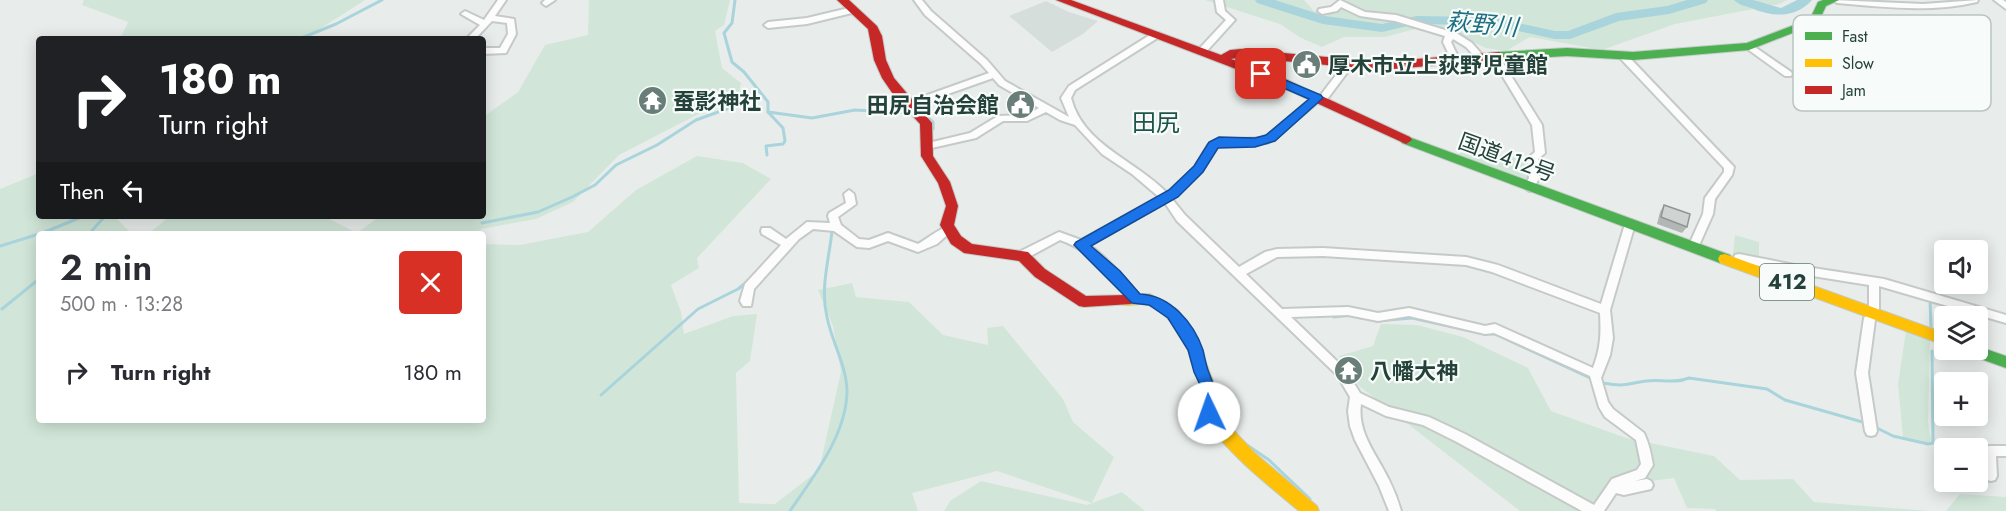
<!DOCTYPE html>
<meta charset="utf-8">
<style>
body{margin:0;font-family:Jost,"Noto Sans JP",sans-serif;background:#f2f2f3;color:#2b2b33;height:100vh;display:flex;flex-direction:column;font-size:22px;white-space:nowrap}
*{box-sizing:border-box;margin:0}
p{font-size:20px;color:#7c7c81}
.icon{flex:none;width:33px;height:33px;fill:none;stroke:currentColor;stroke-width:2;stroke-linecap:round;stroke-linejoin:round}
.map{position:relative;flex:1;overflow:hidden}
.sheet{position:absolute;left:36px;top:231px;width:450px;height:192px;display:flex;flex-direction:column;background:#fff;border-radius:6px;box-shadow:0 3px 15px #0003}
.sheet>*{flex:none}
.hud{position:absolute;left:36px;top:36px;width:450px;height:183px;border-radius:6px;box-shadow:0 3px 15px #0003;background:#202124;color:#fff;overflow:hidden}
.buttons{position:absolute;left:1934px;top:240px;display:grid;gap:12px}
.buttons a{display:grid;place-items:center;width:54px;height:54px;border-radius:6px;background:#fff;box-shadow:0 3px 15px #0003;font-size:30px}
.pin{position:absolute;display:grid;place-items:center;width:51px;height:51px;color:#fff;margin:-26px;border-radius:12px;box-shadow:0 3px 9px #0006}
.me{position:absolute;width:66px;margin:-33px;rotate:357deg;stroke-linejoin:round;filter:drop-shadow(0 0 4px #0008)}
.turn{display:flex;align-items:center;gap:21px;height:126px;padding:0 24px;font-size:27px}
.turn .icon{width:78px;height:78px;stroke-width:2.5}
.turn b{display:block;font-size:42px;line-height:51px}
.then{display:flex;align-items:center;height:57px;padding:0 24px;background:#0003;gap:12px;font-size:22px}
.round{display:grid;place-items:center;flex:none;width:63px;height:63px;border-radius:6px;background:#f2f2f3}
.overview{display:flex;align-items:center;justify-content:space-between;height:102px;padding:0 24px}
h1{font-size:36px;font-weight:600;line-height:45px}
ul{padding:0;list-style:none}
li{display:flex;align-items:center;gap:18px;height:78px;padding:0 24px}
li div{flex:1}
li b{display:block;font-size:22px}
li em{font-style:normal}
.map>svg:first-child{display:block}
.built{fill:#d6dedb}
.green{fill:#d1e6d8}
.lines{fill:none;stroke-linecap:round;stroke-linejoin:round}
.stream{stroke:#a9d4db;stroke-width:3}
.river{fill:#a9d4db;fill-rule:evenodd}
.street-casing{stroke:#c5cac8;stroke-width:4}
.fast-casing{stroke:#c3cbc8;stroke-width:2}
.slow-casing{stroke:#c3cbc8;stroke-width:2}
.jam-casing{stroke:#c3cbc8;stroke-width:2}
.street{fill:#fcfcfc;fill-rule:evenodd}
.fast{fill:#4caf50;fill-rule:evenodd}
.slow{fill:#ffc107;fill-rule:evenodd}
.jam{fill:#c62828;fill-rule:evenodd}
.wall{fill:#b2b6b5}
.shaded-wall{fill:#919493}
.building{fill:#cfd4d2;stroke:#919493;stroke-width:1.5}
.route{fill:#1a73e8;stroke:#114b97;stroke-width:1.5}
.labels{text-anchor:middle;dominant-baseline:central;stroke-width:4.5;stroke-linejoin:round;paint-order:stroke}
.shield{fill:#f7fbf9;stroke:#637a73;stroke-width:1.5}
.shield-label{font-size:21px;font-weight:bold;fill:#24423a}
.poi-label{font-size:22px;font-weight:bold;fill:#24423a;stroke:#f7fbf9;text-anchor:start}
.street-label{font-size:22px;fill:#24423a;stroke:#f7fbf9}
.water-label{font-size:24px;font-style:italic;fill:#1c6f80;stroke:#f7fbf9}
.neighbourhood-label{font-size:24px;fill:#1f5548;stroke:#f7fbf9}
.key{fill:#f7fbf9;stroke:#b8c4c0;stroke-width:1.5}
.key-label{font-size:16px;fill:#24423a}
</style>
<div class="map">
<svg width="2006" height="511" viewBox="0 0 2006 511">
<rect width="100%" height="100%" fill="#e8edeb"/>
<polygon class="built" points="1046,1 1069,12 1098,21 1083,34 1052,52 1009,16"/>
<g class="green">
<polygon points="84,0 365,0 312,34 291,39 120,39 128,22 82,5"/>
<polygon points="589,0 730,0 724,25 715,31 722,68 741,83 739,93 619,155 573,202 536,219 481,229 480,234 148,234 170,216 323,216 357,233 380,216 483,216 483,117 518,92 545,45 588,35"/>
<polygon points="1205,0 1304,0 1314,11 1331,14 1347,0 1787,0 1780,4 1675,24 1602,50 1530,37 1506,51 1486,48 1434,24 1385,37 1344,37 1322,47 1301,38 1280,24"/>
<polygon points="1463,151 1530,158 1532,177 1527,182 1457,155"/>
<polygon points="697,156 743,163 771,179 697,258 699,268 671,285 681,312 684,334 733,316 757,314 750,361 736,373 739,503 775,504 819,470 841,372 833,326 818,290 852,283 856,297 909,302 943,335 988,345 987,328 1003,326 1063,399 1073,422 1114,457 1092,503 1122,492 1145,511 944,511 950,501 981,481 1087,505 1092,503 997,471 912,493 918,511 0,511 0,189 39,173 39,216 114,216 132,234 39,234 39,420 483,420 483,244 520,245 588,232 636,190"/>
<polygon points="1735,235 1759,242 1759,261 1733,254"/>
<polygon points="1381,324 1417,325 1463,337 1528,368 1551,411 1626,438 1714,456 1740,480 1793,479 1814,502 1929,511 1716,511 1715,509 1687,508 1674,478 1619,485 1605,511 1520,511 1359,386 1339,356 1373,346"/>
<polygon points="1906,331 1930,340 1928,422 1931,441 1927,443 1903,437 1898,384"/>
<polygon points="1960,494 2006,497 2006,511 1946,511"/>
</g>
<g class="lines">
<g class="stream">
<polyline points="735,0 732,23 724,33 732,62 744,72 768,102 768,112 812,118 855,110 913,113"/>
<polyline points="299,39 336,24 382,0"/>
<polyline points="926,116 933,122 933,129"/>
<polyline points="767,155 766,146 783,144 785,141 783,128 768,112"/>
<polyline points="482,223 538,212 572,197 595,185 616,165 657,145 696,120 746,102 747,97 759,91"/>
<polyline points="40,234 84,216"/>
<polyline points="89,234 105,216"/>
<polyline points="0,246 39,234"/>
<polyline points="1930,299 1931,328"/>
<polyline points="2,309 39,279"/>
<polyline points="1334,317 1350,315 1361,318"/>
<polyline points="1376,321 1412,318 1485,334 1495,334 1588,377"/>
<path d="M1603,383c22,4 22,1 43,-2 15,-2 28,3 43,-3l78,11 18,11 81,23"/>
<polyline points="601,395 698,309 738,289 760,271"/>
<polyline points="1875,427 1893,436 1928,444 1933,443 1932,351"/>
<polyline points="1247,445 1269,460 1310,499"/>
<path d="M790,511c23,-34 56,-75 57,-119 0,-26 -15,-49 -20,-75 -7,-29 2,-57 5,-86"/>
</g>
<g class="river">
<polygon points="1255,0 1275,0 1325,16 1382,24 1416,16 1475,17 1495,18 1555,31 1568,31 1616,13 1667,6 1687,0 1708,0 1706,3 1669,14 1619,21 1570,39 1555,39 1495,26 1475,25 1416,24 1382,32 1323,24 1257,3"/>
<path d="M1734,0h19l28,8 16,-8h15c-17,19 -40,17 -61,8 -6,-2 -12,-3 -17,-8z"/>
</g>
<defs>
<g id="street">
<polygon points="498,0 506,0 495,16 514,19 516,34 506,53 483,54 483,48 500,48 508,34 507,23 492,21 475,39 466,39 480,25 461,14 465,11 484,20"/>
<polygon points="545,0 555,0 546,6 542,3"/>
<path d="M914,0h8l9,11 56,49 18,21 64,36 -8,-19 8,-12 84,-53h6v4l-84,53 -4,8c12,47 64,62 96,95l28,-26 13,-22 8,-5 46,-2 5,-2 47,-40h6l26,-34h6v4l-27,36h-7l-45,38 -6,3 -46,2 -7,4 -13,22 -29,28 13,16 54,52 26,-15 12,-3 46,-1 143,9 32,8 103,39 24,-80 5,-4 4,1 1,3 -25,86 3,28 -3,17 -9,23 7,24 5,7 31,24c5,11 7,20 9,32l-8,13 -10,3 12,-2 4,2 2,4 -2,4 -27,6 -8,-2 -12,18h-22l-125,-69 -34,-17 -37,-9 -25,-12c-4,29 16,51 28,76 5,10 9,20 12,31h-12l-10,-25 -24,-46 -5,-14 -2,-15 2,-14 -13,-22 -160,-154 -12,-18 -76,42c20,14 35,33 51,51l1,3 -1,3h-8c-20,-24 -41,-52 -72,-62l-33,18h-8l-1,-3 1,-3 40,-20 22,8 78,-43 -27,-23 -30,-20 -27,-29 -15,-5 -14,-8 -19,9h-24l-27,17 -49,11 -3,-1 -2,-2 2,-2 46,-11 28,-17 28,-1 13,-7 -40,-23 -6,-7 -82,29h-6l-2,-2 2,-2 84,-30 -8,-9 -56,-49zM1323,256l143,9 26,7 108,41c1,21 1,34 -7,55l-98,-44 -10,2 -76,-18 -31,5 -30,-6 -66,2 -36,-35 31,-17zM1348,315l30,6 31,-5 76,18 9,-1 96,43 9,31 6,10 31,23 5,24 -4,6 -25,9 -18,26 -129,-71 -36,-17 -40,-10 -29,-14 -15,-24 -54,-52z"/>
<polygon points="1215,0 1223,0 1225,11 1235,20 1205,53 1199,53 1199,49 1226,20 1217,12"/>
<polygon points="1340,0 1365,12 1396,15 1458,34 1472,43 1485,58 1481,61 1478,60 1466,47 1453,39 1451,42 1459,59 1458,61 1452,61 1443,42 1445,36 1395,21 1360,16 1341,7 1337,11 1322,14 1318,11 1319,9 1331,7"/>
<path d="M1833,0l90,4 55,-4 -1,2c-47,11 -93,5 -140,1z"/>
<polygon points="1994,0 2003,0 2006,2 2006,9"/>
<polygon points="853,7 857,10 856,12 807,24 768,28 764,25 768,22 807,18"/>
<polygon points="1749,43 1791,72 1792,74 1791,76 1785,76 1746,48 1745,46"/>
<polygon points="1623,53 1626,54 1734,167 1732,175 1715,199 1713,214 1697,250 1693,251 1688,247 1703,214 1705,198 1724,172 1724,168 1620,58 1620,54"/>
<polygon points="1495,54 1498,55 1542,125 1545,153 1538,159 1539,178 1533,190 1529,191 1524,187 1529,178 1528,158 1535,152 1532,125 1491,57"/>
<path d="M849,190l5,4 2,10 -18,13 3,8 18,14 10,1 19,-7 30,11c9,-5 25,-19 35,-18l1,3 -17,15 -19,8 -30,-11 -19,7 -12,-1 -23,-16 -21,-2 -14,10 -45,50 -3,17h-8l-3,-5 5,-17 36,-39 -19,-11 -1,-3 1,-3h8l16,11 21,-17 23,1 -2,-7 1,-3 17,-10 -2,-9z"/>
<polygon points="1739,254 1800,266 1884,279 2006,315 2006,323 1879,286 1879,314 1875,320 1868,373 1877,431 1875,435 1871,436 1867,435 1865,431 1856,373 1864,318 1869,313 1869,285 1800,274 1735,261 1734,258 1735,255"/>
<polygon points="1990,446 2006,446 2006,456 1996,456 1997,476 1995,480 1991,481 1987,480 1985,476 1984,451 1986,447"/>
</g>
<g id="fast">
<polygon points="1823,0 1839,0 1826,6 1818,23 1749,50 1633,60 1567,56 1499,60 1493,56 1499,52 1567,48 1633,52 1747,43 1810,19 1818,2"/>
<polygon points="1406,136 1730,255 1732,259 1730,263 1720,263 1402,143 1400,140"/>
<polygon points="1977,346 2006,356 2006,368 1967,354 1965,350 1977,350"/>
</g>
<g id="slow">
<polygon points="1725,254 1944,333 1944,345 1720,263 1718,259 1720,255"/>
<path d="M1150,294l28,16 18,26 20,53 1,24 39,41 61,52 2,5h-20c-32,-27 -67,-54 -93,-89 -8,-11 -2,-22 -5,-35 -6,-26 -25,-73 -53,-82 -8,-3 -18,2 -27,-1l-2,-4 2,-4z"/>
</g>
<g id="jam">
<polygon points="837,0 849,0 877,26 882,36 886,60 894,78 932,123 933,156 950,182 958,206 954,225 961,236 972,244 1028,252 1045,269 1086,296 1126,295 1131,296 1133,300 1131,304 1084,307 1079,306 1035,277 1019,261 964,253 951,244 940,225 946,206 938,183 921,156 920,124 895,97 882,78 874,60 868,29"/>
<polygon points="1056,0 1071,0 1221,55 1230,50 1241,49 1381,62 1499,52 1505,56 1499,60 1381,70 1241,57 1231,59 1283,78 1410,137 1412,140 1406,144 1275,84"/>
</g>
</defs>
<use href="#street" class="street-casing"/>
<use href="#fast" class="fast-casing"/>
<use href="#slow" class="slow-casing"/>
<use href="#jam" class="jam-casing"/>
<use href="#street" class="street"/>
<use href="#fast" class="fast"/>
<use href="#slow" class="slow"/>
<use href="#jam" class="jam"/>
</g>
<g class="wall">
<polygon points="1029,102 1029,105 1017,112 1010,106 1010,103"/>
<polygon points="1664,205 1687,227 1682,233 1657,224 1660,212"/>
</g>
<polygon class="shaded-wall" points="1029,102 1029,105 1017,112 1017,108"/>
<g class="building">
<polygon points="1021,97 1029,102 1017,108 1010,103"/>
<polygon points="1664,205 1690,214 1687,227 1661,217"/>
</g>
<path class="route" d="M1261,70l60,25 2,3 -48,43 -20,6 -37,1 -15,24 -25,25 -87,49 29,25 20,23c30,1 54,29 63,56 2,8 3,16 6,23 6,15 13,29 5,45l-5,2 -6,-2 -2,-5 1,-24 -8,-17 -6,-22 -20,-32 -19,-13 -17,-2 -58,-58 2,-3 93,-52 25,-24 15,-24 10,-5 36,1 11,-3 43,-36 -53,-23 -1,-2z"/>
<defs>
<symbol id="civic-disc" viewBox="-11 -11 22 22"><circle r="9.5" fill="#697e78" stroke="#f7fbf9"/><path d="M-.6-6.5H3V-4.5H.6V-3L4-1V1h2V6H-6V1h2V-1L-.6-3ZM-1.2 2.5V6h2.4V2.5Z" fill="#fff"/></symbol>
<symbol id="temple-disc" viewBox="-11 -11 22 22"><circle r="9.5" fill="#697e78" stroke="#f7fbf9"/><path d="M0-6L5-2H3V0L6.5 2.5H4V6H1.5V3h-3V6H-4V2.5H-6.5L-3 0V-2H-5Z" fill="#fff"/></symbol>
</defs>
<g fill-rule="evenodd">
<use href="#civic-disc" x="1290" y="48" width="33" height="33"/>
<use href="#temple-disc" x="636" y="84" width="33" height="33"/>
<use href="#civic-disc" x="1004" y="88" width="33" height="33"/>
<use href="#temple-disc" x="1332" y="354" width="33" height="33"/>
</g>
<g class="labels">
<rect class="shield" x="1760" y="264" width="54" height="36" rx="4.5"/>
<g class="shield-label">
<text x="1787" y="282">412</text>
</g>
<g class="poi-label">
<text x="1328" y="65">厚木市立上荻野児童館</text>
<text x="673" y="101">蚕影神社</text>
<text x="999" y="105" text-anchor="end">田尻自治会館</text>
<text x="1370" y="371">八幡大神</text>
</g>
<g class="street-label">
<text transform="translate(1507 157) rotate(20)">国道412号</text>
</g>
<g class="water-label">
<text transform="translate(1482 24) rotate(5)">萩野川</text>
</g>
<g class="neighbourhood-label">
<text x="1156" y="122">田尻</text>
</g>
</g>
<rect x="1793" y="15" width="198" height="96" rx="9" class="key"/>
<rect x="1805" y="32" width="27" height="8" fill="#4caf50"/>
<rect x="1805" y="59" width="27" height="8" fill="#ffc107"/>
<rect x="1805" y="86" width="27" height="8" fill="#c62828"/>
<g class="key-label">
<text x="1842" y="42">Fast</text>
<text x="1842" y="69">Slow</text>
<text x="1842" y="96">Jam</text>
</g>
</svg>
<div class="buttons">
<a><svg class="icon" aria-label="sound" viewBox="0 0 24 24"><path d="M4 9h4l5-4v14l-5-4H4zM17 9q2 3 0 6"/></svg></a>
<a><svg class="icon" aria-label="layers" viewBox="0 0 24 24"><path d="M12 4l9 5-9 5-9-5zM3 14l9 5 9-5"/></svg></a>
<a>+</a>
<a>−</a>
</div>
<div class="pin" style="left:1261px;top:74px;background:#d93025"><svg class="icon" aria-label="arrive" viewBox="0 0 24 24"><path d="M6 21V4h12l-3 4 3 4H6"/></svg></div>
<svg class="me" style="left:1209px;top:413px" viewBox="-20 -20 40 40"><circle r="19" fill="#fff"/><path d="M0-13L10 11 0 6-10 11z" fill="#1a73e8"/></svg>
<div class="hud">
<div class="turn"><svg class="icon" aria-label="right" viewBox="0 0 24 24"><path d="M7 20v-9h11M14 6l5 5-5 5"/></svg><div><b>180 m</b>Turn right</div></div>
<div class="then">Then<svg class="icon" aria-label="left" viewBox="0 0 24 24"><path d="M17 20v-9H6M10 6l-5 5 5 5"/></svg></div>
</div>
<section class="sheet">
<div class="overview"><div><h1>2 min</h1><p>500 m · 13:28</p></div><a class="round" style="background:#d93025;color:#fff"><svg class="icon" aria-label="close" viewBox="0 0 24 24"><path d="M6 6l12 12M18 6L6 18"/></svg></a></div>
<ul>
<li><svg class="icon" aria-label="right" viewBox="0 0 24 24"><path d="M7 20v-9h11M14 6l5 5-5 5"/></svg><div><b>Turn right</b></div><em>180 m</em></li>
</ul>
</section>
</div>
